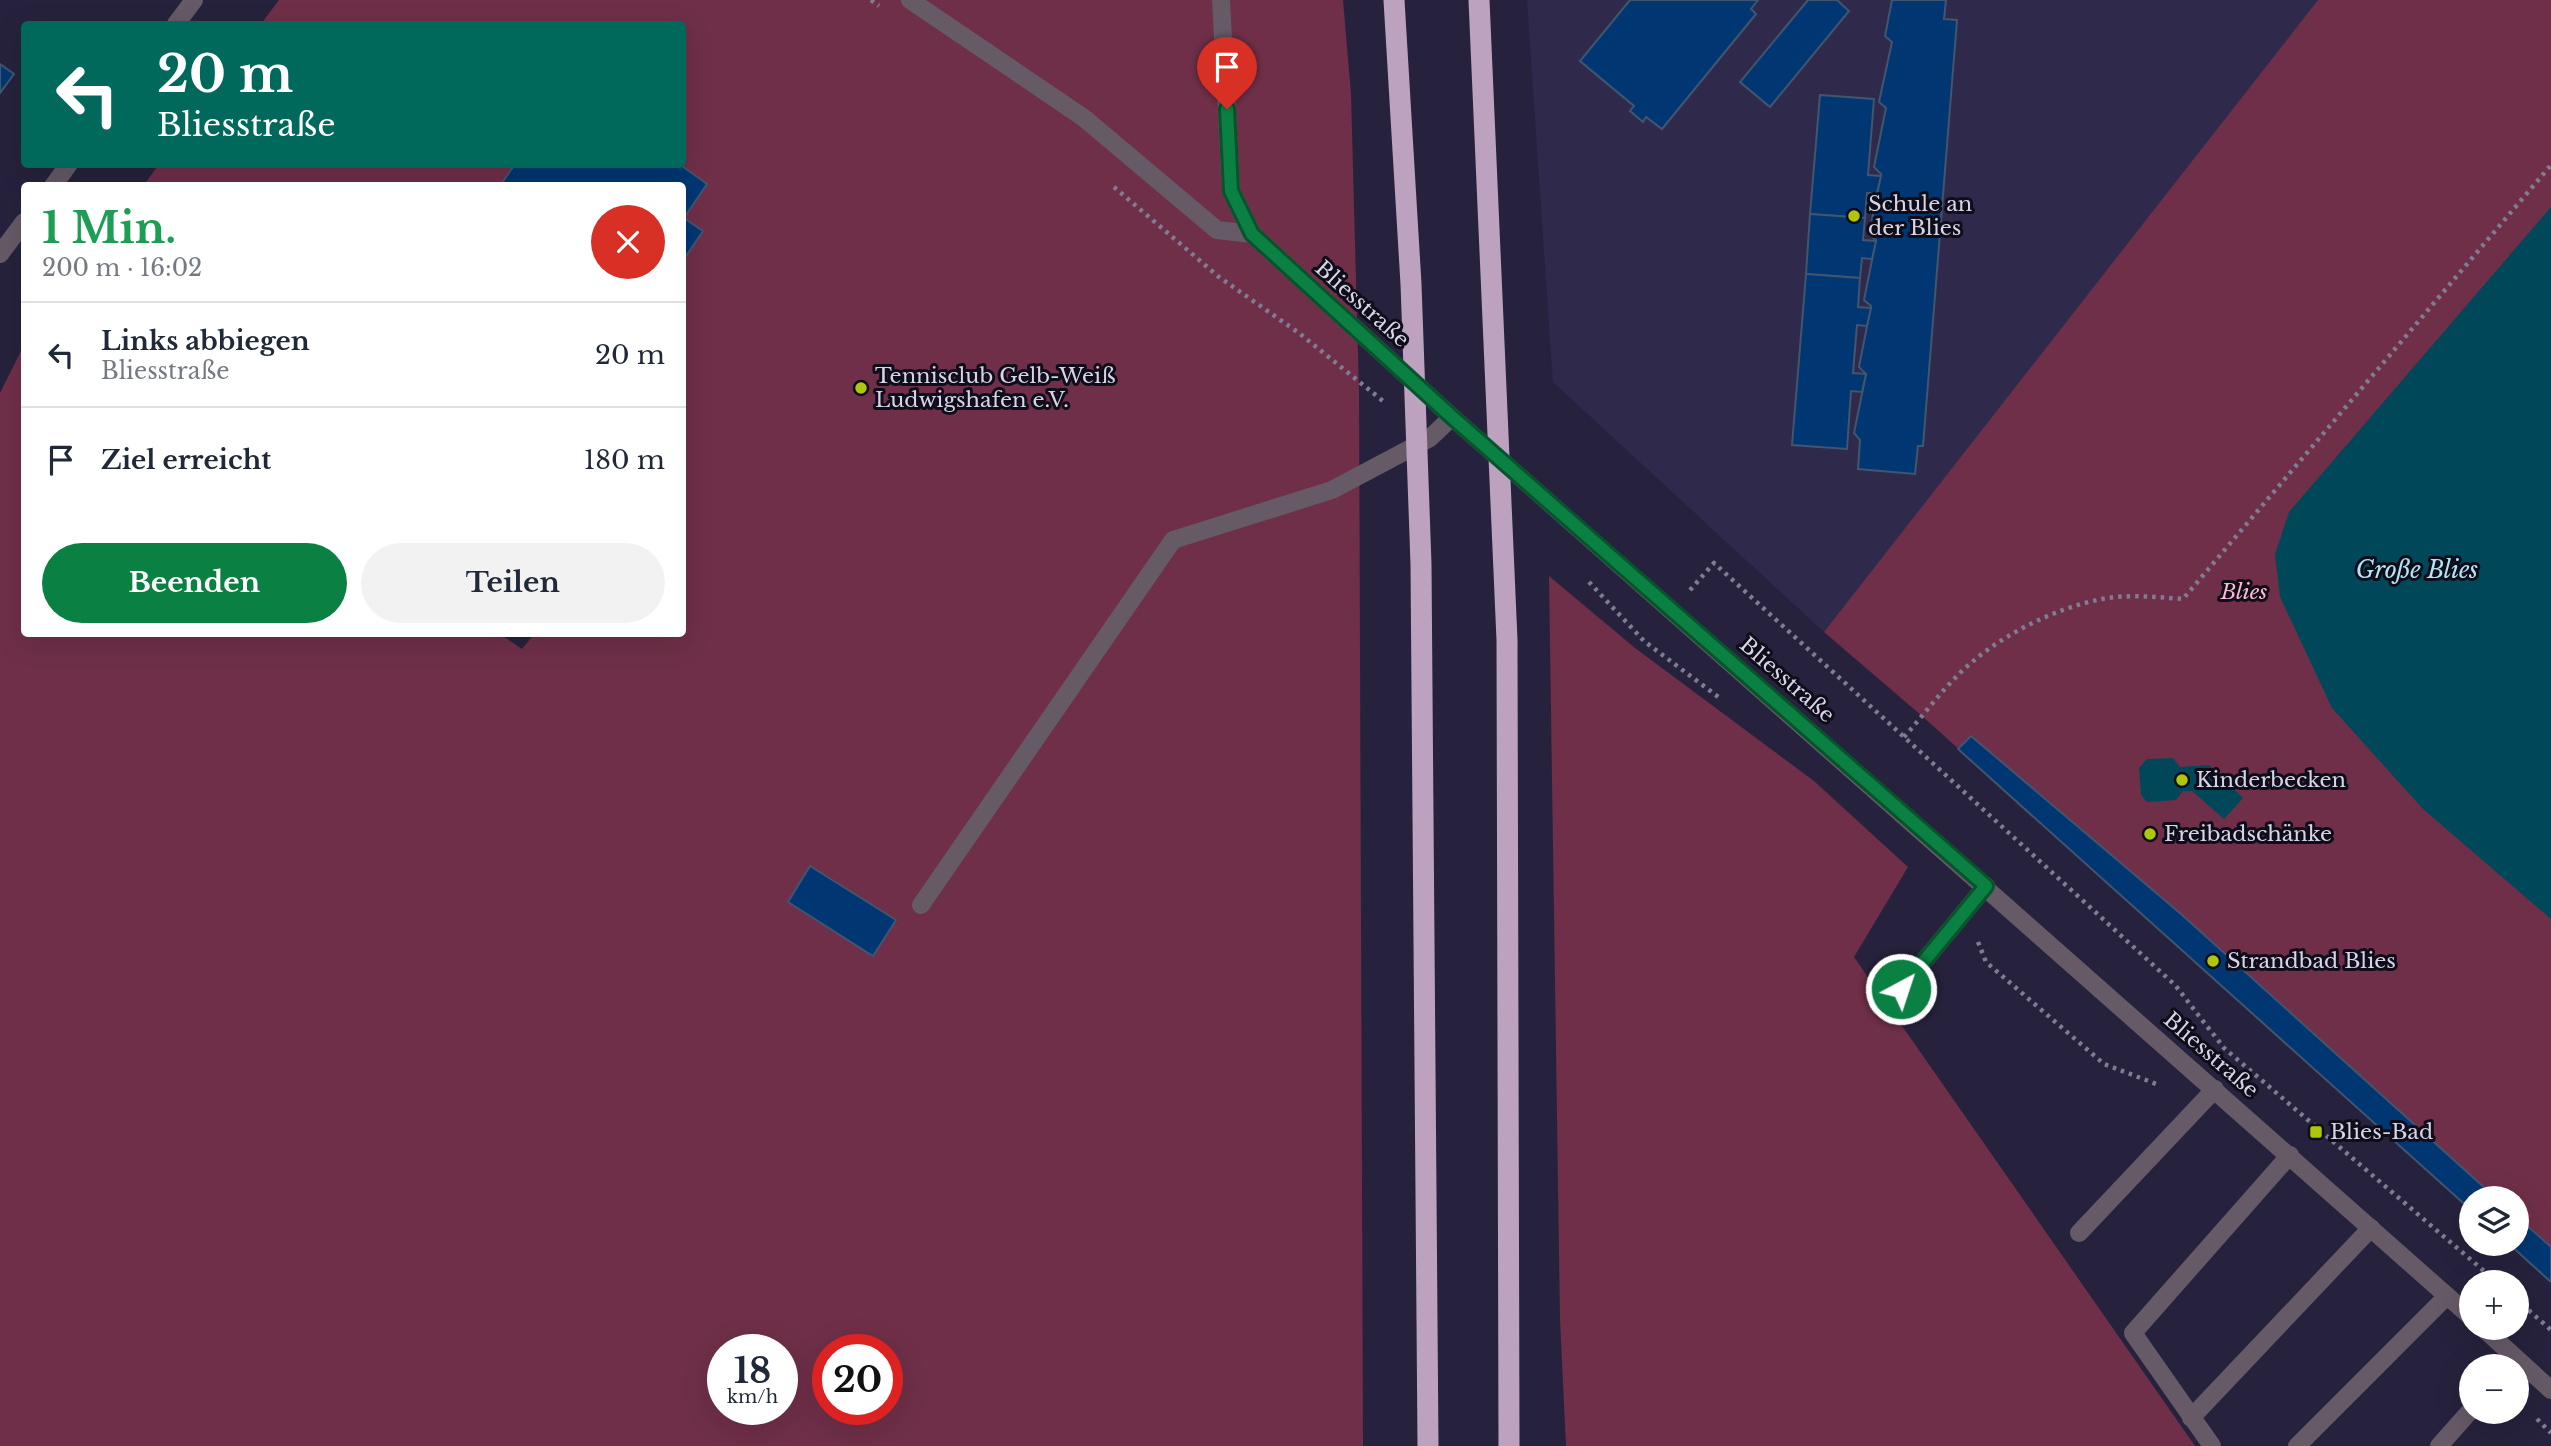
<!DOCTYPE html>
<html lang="de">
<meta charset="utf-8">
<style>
body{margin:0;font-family:"Libre Baskerville",serif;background:#f2f2f3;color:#1f2937;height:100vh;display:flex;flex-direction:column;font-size:26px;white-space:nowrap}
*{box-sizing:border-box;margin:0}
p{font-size:23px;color:#747a83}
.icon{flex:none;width:38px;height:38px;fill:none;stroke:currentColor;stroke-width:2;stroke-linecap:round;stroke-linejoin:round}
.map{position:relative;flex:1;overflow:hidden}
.drawer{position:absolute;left:21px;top:182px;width:665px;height:455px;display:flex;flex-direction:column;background:#fff;border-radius:7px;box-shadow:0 7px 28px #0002}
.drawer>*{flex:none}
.guide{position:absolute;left:21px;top:21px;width:665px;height:147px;border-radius:7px;box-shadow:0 7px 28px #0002;background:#00695c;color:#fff;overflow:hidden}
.controls{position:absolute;left:2459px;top:1186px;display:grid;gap:14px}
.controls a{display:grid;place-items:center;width:70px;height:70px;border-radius:50%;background:#fff;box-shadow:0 7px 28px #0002;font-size:35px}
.speed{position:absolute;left:707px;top:1334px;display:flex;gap:14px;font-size:35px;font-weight:700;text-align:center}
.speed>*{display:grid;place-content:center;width:91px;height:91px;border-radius:50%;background:#fff;box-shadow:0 7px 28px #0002;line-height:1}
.speed small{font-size:18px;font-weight:400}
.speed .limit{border:10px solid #d22;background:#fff;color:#111}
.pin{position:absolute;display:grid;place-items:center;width:60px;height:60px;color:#fff;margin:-72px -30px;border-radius:50% 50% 50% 0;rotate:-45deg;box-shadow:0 0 7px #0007}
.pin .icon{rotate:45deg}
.me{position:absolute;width:77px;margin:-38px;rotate:40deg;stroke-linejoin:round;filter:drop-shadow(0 0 5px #0008)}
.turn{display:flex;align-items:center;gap:24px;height:147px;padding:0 21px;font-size:32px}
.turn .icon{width:91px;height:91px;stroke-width:2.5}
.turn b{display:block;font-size:49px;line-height:60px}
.round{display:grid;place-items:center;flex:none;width:74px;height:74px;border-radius:37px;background:#f2f2f3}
.head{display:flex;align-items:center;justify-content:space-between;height:119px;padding:0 21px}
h1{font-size:42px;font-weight:700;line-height:52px;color:#1e9e55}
.action{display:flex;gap:14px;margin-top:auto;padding:14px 21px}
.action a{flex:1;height:80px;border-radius:42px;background:#0b8043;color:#fff;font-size:28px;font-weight:700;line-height:80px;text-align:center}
.action a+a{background:#f2f2f3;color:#1f2937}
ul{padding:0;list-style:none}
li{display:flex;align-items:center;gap:21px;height:105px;padding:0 21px;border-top:2px solid #e0e1e3}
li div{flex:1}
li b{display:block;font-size:26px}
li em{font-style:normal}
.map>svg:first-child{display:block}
.built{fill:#2f2a4c}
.green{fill:#6f2f48;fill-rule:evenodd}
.water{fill:#004859}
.building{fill:#003772;stroke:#41556f;stroke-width:2}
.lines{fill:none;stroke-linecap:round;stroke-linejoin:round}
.path{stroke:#7f7c93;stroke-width:4.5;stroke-dasharray:3.5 5;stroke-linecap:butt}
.lane{stroke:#655a66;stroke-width:18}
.street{stroke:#655a66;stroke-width:18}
.highway{stroke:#bca2be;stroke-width:21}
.route-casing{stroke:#07532c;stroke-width:18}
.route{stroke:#0b8043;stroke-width:12}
.poi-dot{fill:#aec60c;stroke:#0f0d19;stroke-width:2.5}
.labels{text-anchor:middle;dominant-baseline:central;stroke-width:6;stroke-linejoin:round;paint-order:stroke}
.poi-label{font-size:21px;fill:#d6d4e6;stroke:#0f0d19;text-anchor:start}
.street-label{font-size:21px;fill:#d6d4e6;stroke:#0f0d19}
.park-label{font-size:21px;font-style:italic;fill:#ffb8cf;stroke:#0f0d19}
.water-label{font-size:23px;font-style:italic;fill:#b1e5f6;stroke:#0f0d19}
</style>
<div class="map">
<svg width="2551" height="1446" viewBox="0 0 2551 1446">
<rect width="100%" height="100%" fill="#26223d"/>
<polygon class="built" points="1527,0 2340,0 2304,50 1824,632 1553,382"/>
<g class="green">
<path d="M279,0h1064l8,94 8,297 4,1055h-1363v-1053l24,-48v289h476l22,15 12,-15h148v-448l-538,-1 15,-21h523v-140h-421zM723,1349h59v60h-59zM828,1349h59v60h-59z"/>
<polygon points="2318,0 2551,0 2551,1282 2509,1244 2516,1244 2516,1199 2471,1199 2471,1210 1922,716 1824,632"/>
<polygon points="1549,576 1635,648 1814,781 1908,867 1854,957 2195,1446 1566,1446 1560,1319"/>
</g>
<g class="water">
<polygon points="2551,207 2551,919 2423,809 2332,708 2280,597 2275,554 2289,512"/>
<polygon points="2173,758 2180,767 2209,765 2243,798 2224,819 2192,791 2183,791 2176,800 2147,802 2141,795 2139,768 2147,759"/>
</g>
<g class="building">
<polygon points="1630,0 1758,0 1751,9 1756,14 1662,129 1646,117 1643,122 1630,111 1634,106 1580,61"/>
<polygon points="1808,0 1837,0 1849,11 1770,107 1740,82"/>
<polygon points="1892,0 1946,0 1944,19 1957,20 1923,446 1918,446 1915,474 1858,469 1860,440 1854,433 1866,374 1859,367 1871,306 1864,300 1876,240 1869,235 1881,174 1874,167 1886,108 1879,102 1892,42 1885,36"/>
<polygon points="0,64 14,74 0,93"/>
<polygon points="1820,95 1874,99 1868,175 1881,176 1877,193 1867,193 1865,218 1810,214"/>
<polygon points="515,164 679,164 707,184 684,218 703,231 682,262 682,186 500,186"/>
<polygon points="1810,214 1865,218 1863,240 1876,241 1872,259 1862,258 1860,278 1806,274"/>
<polygon points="1806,274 1860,278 1858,307 1871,308 1867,326 1857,325 1853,373 1866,374 1862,392 1851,391 1847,449 1792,445"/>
<polygon points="1971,736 2181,914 2497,1199 2471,1199 2471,1210 1958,749"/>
<polygon points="810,866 896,920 873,956 788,902"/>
<polygon points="2516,1216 2551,1247 2551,1282 2509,1244 2516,1244"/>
</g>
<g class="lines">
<g class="path">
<polyline points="871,0 879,6"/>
<polyline points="1114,187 1219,277 1299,333 1383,401"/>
<polyline points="1589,582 1644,641 1721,699"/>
<polyline points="1690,590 1714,563 2175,985 2224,1048 2498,1283"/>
<path d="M1904,737c18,-20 34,-42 53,-61 36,-37 94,-67 145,-77 26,-5 54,-2 81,0l368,-434"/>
<polyline points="1978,942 1986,962 2104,1064 2159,1085"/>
<polyline points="2516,1299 2551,1330"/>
<polyline points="2537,1419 2551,1433"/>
</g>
<g class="lane">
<polyline points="910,0 1084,118 1217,230 1252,234"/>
<polyline points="921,905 1173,540 1332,490 1430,438 1452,417"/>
<polyline points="1901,989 1986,886"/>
<polyline points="2079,1233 2215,1089"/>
<polyline points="2191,1418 2371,1228"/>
<polyline points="2212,1446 2133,1333 2290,1155"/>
<polyline points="2297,1446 2447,1296"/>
<polyline points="2439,1446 2471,1410"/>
</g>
<g class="street">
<polyline points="1221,0 1231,191 1252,234 1452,417 2471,1317"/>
<polyline points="176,24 194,0"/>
<polyline points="53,186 69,164"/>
<polyline points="0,254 24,222"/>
<polyline points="2483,1328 2551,1390"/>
</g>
<g class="highway">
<polyline points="1394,0 1411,284 1421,564 1428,1446"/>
<polyline points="1479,0 1507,640 1509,1446"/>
</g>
</g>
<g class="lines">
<defs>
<polyline id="route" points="1227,109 1231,191 1252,234 1452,417 1986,886 1901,989"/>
</defs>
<use href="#route" class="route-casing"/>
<use href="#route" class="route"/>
</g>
<g class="poi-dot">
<circle cx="1854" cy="216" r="7"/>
<circle cx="861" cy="388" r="7"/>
<circle cx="2182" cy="780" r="7"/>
<circle cx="2150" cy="834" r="7"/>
<circle cx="2213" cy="961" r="7"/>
<rect x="2309" y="1125" width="14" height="14" rx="3.5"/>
</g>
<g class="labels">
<g class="poi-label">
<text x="1868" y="204">Schule an<tspan x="1868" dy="24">der Blies</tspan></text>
<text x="875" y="376">Tennisclub Gelb-Weiß<tspan x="875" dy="24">Ludwigshafen e.V.</tspan></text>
<text x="2196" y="780">Kinderbecken</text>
<text x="2164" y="834">Freibadschänke</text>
<text x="2227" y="961">Strandbad Blies</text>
<text x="2330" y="1132">Blies-Bad</text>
</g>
<g class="street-label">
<text transform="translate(1362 304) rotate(42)">Bliesstraße</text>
<text transform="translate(1787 680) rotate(41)">Bliesstraße</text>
<text transform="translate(2211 1055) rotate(41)">Bliesstraße</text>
</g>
<g class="park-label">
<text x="2244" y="592">Blies</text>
</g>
<g class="water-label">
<text x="2417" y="570">Große Blies</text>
</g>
</g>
</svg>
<div class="controls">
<a><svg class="icon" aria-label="layers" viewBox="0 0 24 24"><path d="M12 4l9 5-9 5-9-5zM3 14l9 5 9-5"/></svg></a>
<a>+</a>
<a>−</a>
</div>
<div class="speed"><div>18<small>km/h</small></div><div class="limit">20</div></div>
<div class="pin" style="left:1227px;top:109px;background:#d93025"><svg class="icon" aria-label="arrive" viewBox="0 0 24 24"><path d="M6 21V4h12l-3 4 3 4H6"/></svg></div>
<svg class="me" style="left:1901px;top:989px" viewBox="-20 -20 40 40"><circle r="17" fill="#0b8043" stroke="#fff" stroke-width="3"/><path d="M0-11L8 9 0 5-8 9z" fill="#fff"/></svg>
<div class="guide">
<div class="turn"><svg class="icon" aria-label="left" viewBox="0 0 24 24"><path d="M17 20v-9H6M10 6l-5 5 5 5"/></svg><div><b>20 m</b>Bliesstraße</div></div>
</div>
<section class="drawer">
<div class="head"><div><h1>1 Min.</h1><p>200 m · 16:02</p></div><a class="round" style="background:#d93025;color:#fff"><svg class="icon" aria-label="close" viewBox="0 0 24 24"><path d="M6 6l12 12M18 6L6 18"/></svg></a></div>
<ul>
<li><svg class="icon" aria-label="left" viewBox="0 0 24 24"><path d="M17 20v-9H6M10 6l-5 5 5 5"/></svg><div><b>Links abbiegen</b><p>Bliesstraße</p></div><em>20 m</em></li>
<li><svg class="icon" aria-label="arrive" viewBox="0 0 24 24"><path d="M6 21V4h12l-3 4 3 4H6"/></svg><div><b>Ziel erreicht</b></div><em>180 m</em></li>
</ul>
<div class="action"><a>Beenden</a><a>Teilen</a></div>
</section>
</div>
